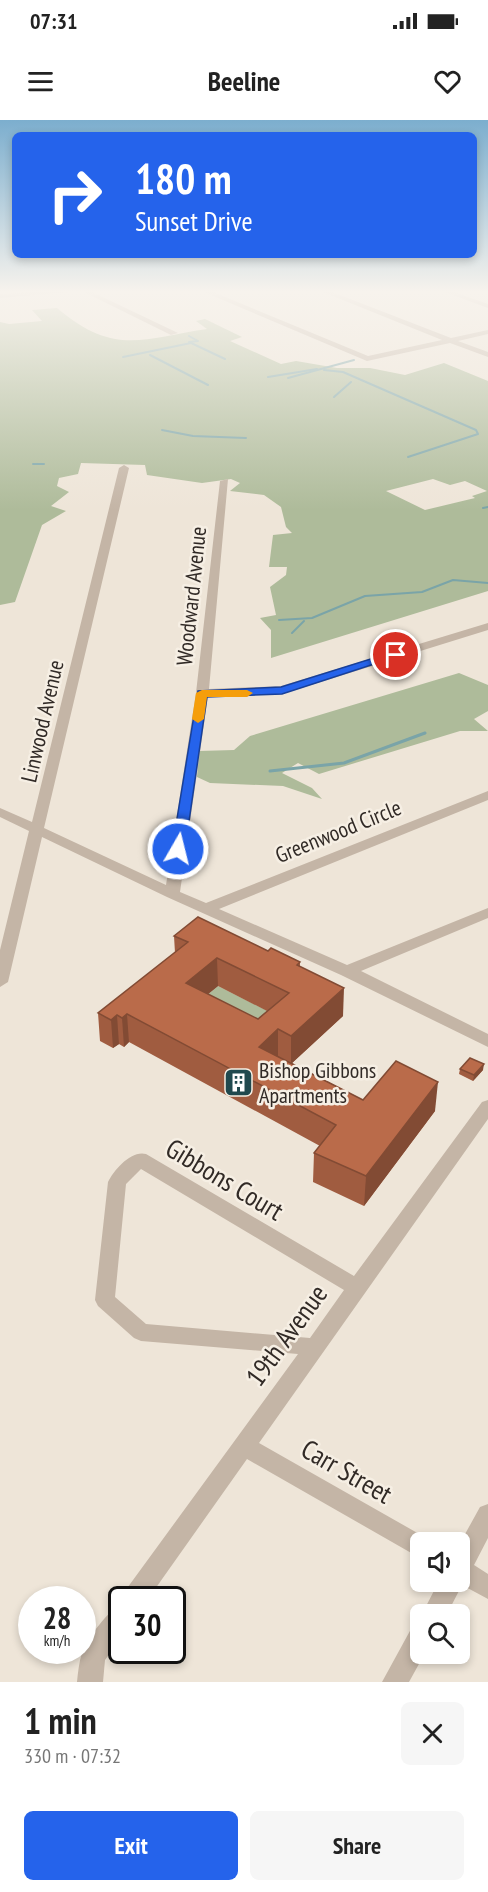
<!DOCTYPE html>
<meta charset="utf-8">
<style>
body{margin:0;font-family:"PT Sans Narrow",sans-serif;background:#f6f6f6;color:#222;height:100vh;display:flex;flex-direction:column;font-size:22px;white-space:nowrap}
*{box-sizing:border-box;margin:0}
p{font-size:20px;color:#767676}
.icon{flex:none;width:33px;height:33px;fill:none;stroke:currentColor;stroke-width:2;stroke-linecap:round;stroke-linejoin:round}
.map{position:relative;height:1562px;overflow:hidden}
.sheet{display:flex;flex-direction:column;background:#fff;flex:1}
.sheet>*{flex:none}
.guide{position:absolute;left:12px;top:12px;width:465px;height:126px;border-radius:9px;box-shadow:0 3px 9px #0003;background:#2563eb;color:#fff;overflow:hidden}
.controls{position:absolute;left:410px;top:1412px;display:grid;gap:12px}
.controls a{display:grid;place-items:center;width:60px;height:60px;border-radius:9px;background:#fff;box-shadow:0 3px 9px #0003;font-size:30px}
.speed{position:absolute;left:18px;top:1466px;display:flex;gap:12px;font-size:30px;font-weight:700;text-align:center}
.speed>*{display:grid;place-content:center;width:78px;height:78px;border-radius:50%;background:#fff;box-shadow:0 3px 9px #0003;line-height:1}
.speed small{font-size:15px;font-weight:400}
.speed .limit{border:3px solid #111;border-radius:9px;background:#fff;color:#111}
.pin{position:absolute;display:grid;place-items:center;width:51px;height:51px;color:#fff;margin:-26px;border:3px solid #fff;border-radius:50%;box-shadow:0 2px 6px #0007}
.me{position:absolute;width:66px;margin:-33px;rotate:8deg;stroke-linejoin:round;filter:drop-shadow(0 0 4px #0008)}
.turn{display:flex;align-items:center;gap:21px;height:126px;padding:0 24px;font-size:27px}
.turn .icon{width:78px;height:78px;stroke-width:2.5}
.turn b{display:block;font-size:42px;line-height:51px}
.round{display:grid;place-items:center;flex:none;width:63px;height:63px;border-radius:9px;background:#f6f6f6}
.overview{display:flex;align-items:center;justify-content:space-between;height:102px;padding:0 24px}
h1{font-size:36px;font-weight:700;line-height:45px}
.cta{display:flex;gap:12px;margin-top:auto;padding:12px 24px}
.cta a{flex:1;height:69px;border-radius:9px;background:#2563eb;color:#fff;font-size:24px;font-weight:700;line-height:69px;text-align:center}
.cta a+a{background:#f6f6f6;color:#222}
.status{display:flex;justify-content:space-between;align-items:center;height:42px;padding:0 30px;background:#fff;direction:ltr}
.status svg{height:16px;fill:currentColor}
header{display:flex;justify-content:space-between;align-items:center;height:78px;padding:0 24px;background:#fff;font-size:27px;font-weight:700}
.map>svg:first-child{display:block}
.green{fill:#aebb9a;fill-rule:evenodd}
.lines{fill:none;stroke-linecap:round;stroke-linejoin:round}
.stream-far1{stroke:#7aa4a8;stroke-width:2}
.stream{stroke:#7aa4a8;stroke-width:3}
.minor{fill:#c4b5a6;fill-rule:evenodd}
.wall{fill:#a05c40;fill-rule:evenodd}
.shaded-wall{fill:#824b34}
.building{fill:#ba6b4a;stroke:#824b34;stroke-width:1.5;fill-rule:evenodd}
.route{fill:#2563eb;stroke:#184099;stroke-width:1.5}
.slow{fill:#f59e0b}
.labels{text-anchor:middle;dominant-baseline:central;stroke-width:5;stroke-linejoin:round;paint-order:stroke}
.street-label{font-size:22px;fill:#312a26;stroke:#f6efe4}
.poi-label{font-size:22px;fill:#312a26;stroke:#f6efe4;text-anchor:start}
.near-street-label{font-size:27px;fill:#312a26;stroke:#f6efe4}
</style>
<div class="status"><b>07:31</b><svg viewBox="0 0 49 12"><path d="M0 12V9h3v3zM5 12V6h3v6zM10 12V3h3v9zM15 12V0h3v12zM26 1h20v11H26zM47 4h2v5h-2z"/></svg></div>
<header><svg class="icon" aria-label="menu" viewBox="0 0 24 24"><path d="M4 6h16M4 12h16M4 18h16"/></svg>Beeline<svg class="icon" aria-label="heart" viewBox="0 0 24 24"><path d="M12 20l-8-8c-3-5 5-10 8-4 3-6 11-1 8 4z"/></svg></header>
<div class="map">
<svg width="488" height="1562" viewBox="0 0 488 1562">
<rect width="100%" height="100%" fill="#eee5d8"/>
<g class="green">
<path d="M57,188c57,48 84,31 150,21l-11,-8 9,-2 37,18 -12,4 51,23 15,-3 41,7h33l35,7 39,-12 44,18v210l-217,67v-28l-11,-12 16,-3 -6,-28 16,-12 1,-8h-18l4,-32 19,-2 -6,-6 -5,-20 -17,-12 -34,-4 10,-8 -9,-4 -29,4 -55,-8 -2,-10 -64,-2 -3,11 -19,4 -2,8 12,6 -18,14 15,5 -24,14 -27,77 -15,3v-283l9,2 33,-3 -10,-11zM433,359l17,6 15,-4 22,10 -15,5 3,2 -50,12 -39,-19z"/>
<polygon points="459,553 488,565 488,591 474,599 488,611 460,611 319,654 298,643 282,653 312,668 322,679 283,666 210,663 197,657 199,631 234,630 250,616"/>
<polygon points="218,866 288,901 258,927 187,891"/>
</g>
<g class="lines">
<g class="stream-far1">
<polyline points="189,216 198,221 189,222 225,239"/>
<polyline points="150,235 208,265"/>
<polyline points="123,237 191,223"/>
<polyline points="324,250 343,252 476,310 478,314 408,337"/>
<polyline points="268,257 317,249"/>
<polyline points="288,258 354,240"/>
<polyline points="334,277 351,262"/>
<polyline points="162,310 193,316 246,318"/>
<polyline points="33,344 44,344"/>
<polyline points="483,388 488,387"/>
<polyline points="279,500 312,498 365,476 422,472 453,460 488,463"/>
<polyline points="292,513 304,501"/>
</g>
<polyline class="stream" points="270,651 344,643 425,613"/>
<g class="minor">
<polygon points="35,172 69,172 0,178 0,174"/>
<polygon points="84,172 92,172 178,213 171,215"/>
<polygon points="204,172 213,172 368,236 442,220 323,172 332,172 451,218 488,210 488,214 458,221 488,232 488,237 450,223 367,241"/>
<polygon points="445,172 454,172 488,184 488,188"/>
<polygon points="124,345 129,348 44,708 166,765 196,573 220,361 228,359 209,569 281,566 488,503 488,510 282,574 208,576 180,772 206,783 488,671 488,680 219,789 347,845 488,788 488,798 361,851 488,914 488,927 341,855 167,777 42,717 8,862 0,867 0,830 29,711 0,697 0,688 32,702 119,348"/>
<path d="M488,980v19l-229,324 169,96 2,3h-10v16l-173,-99 -99,140h-26l3,-8 173,-237 -157,-13 -7,-3 -36,-32 -3,-6 13,-118c6,-12 23,-32 38,-28l208,122 128,-174zM141,1049l203,121 -34,48 -164,-14 -31,-27 11,-113z"/>
<polygon points="488,1384 488,1418 474,1445 488,1454 488,1479 462,1465 447,1494 422,1494 439,1461 459,1461 459,1425 480,1387"/>
<path d="M122,1484v33l-17,23 -2,22h-26c1,-10 2,-20 5,-29 5,-14 27,-44 40,-49z"/>
<polygon points="420,1506 420,1533 425,1533 409,1562 382,1562 411,1509"/>
</g>
</g>
<g class="wall">
<path d="M174,816l94,15 32,11v5l43,49 -51,47 71,37 72,11 -71,95 -51,-24 1,-29 6,-7 -191,-104 -5,5 -5,-3 -6,4 -13,-7 -2,-28 77,-60zM218,866l49,25 -9,8 -50,-25z"/>
<polygon points="460,949 483,950 473,961 459,954"/>
</g>
<g class="shaded-wall">
<polygon points="217,838 218,866 187,891 186,863"/>
<polygon points="344,868 343,896 291,944 291,916"/>
<polygon points="127,894 129,922 124,927 122,898"/>
<polygon points="117,895 119,924 113,928 111,900"/>
<polygon points="278,909 278,938 259,927"/>
<polygon points="484,944 483,950 473,961 474,955"/>
<polygon points="438,962 435,991 364,1086 366,1056"/>
</g>
<g class="building">
<path d="M198,797l70,34 3,-3 29,14 -3,3 47,23 -53,48 -13,-7 -19,18 104,53 33,-39 42,21 -72,94 -52,-23 22,-28 -209,-111 -5,4 -5,-3 -6,5 -13,-7 90,-71 -14,-6zM217,838l72,35 -31,26 -72,-36z"/>
<polygon points="470,938 484,944 474,955 460,949"/>
</g>
<linearGradient id="sky" x2="0" y2="1"><stop stop-color="#7caece"/><stop offset="0.44" stop-color="#f7f3ed"/><stop offset="1" stop-color="#f7f3ed" stop-opacity="0"/></linearGradient>
<rect width="488" height="390" fill="url(#sky)"/>
<polygon class="route" points="393,532 402,535 282,574 207,577 185,729 183,732 174,732 172,729 198,571 281,567"/>
<polygon class="slow" points="202,570 247,570 253,573 247,577 207,577 204,599 198,603 192,599 196,573"/>
<defs>
<symbol id="building-square" viewBox="-11 -11 22 22"><rect x="-9" y="-9" width="18" height="18" rx="4" fill="#20494e" stroke="#f6efe4"/><path d="M-4-6H4V6H1V3H-1V6H-4ZM-2.5-4.3h1.7v1.8h-1.7ZM.8-4.3h1.7v1.8H.8ZM-2.5-1h1.7V.8h-1.7ZM.8-1h1.7V.8H.8Z" fill="#fff"/></symbol>
</defs>
<g fill-rule="evenodd">
<use href="#building-square" x="222" y="946" width="33" height="33"/>
</g>
<g class="labels">
<g class="street-label">
<text transform="translate(191 476) rotate(-84)">Woodward Avenue</text>
<text transform="translate(42 601) rotate(-77)">Linwood Avenue</text>
<text transform="translate(338 711) rotate(-22)">Greenwood Circle</text>
</g>
<g class="poi-label">
<text x="259" y="950">Bishop Gibbons<tspan x="259" dy="25">Apartments</tspan></text>
</g>
<g class="near-street-label">
<text transform="translate(225 1059) rotate(31)">Gibbons Court</text>
<text transform="translate(286 1215) rotate(-54)">19th Avenue</text>
<text transform="translate(347 1351) rotate(30)">Carr Street</text>
</g>
</g>
</svg>
<div class="controls">
<a><svg class="icon" aria-label="sound" viewBox="0 0 24 24"><path d="M4 9h4l5-4v14l-5-4H4zM17 9q2 3 0 6"/></svg></a>
<a><svg class="icon" aria-label="search" viewBox="0 0 24 24"><circle cx="10" cy="10" r="6"/><path d="M15 15l6 6"/></svg></a>
</div>
<div class="speed"><div>28<small>km/h</small></div><div class="limit">30</div></div>
<div class="pin" style="left:396px;top:535px;background:#d93025"><svg class="icon" aria-label="arrive" viewBox="0 0 24 24"><path d="M6 21V4h12l-3 4 3 4H6"/></svg></div>
<svg class="me" style="left:178px;top:729px" viewBox="-20 -20 40 40"><circle r="17" fill="#2563eb" stroke="#fff" stroke-width="3"/><path d="M0-11L8 9 0 5-8 9z" fill="#fff"/></svg>
<div class="guide">
<div class="turn"><svg class="icon" aria-label="right" viewBox="0 0 24 24"><path d="M7 20v-9h11M14 6l5 5-5 5"/></svg><div><b>180 m</b>Sunset Drive</div></div>
</div>
</div>
<section class="sheet">
<div class="overview"><div><h1>1 min</h1><p>330 m · 07:32</p></div><a class="round"><svg class="icon" aria-label="close" viewBox="0 0 24 24"><path d="M6 6l12 12M18 6L6 18"/></svg></a></div>
<div class="cta"><a>Exit</a><a>Share</a></div>
</section>
